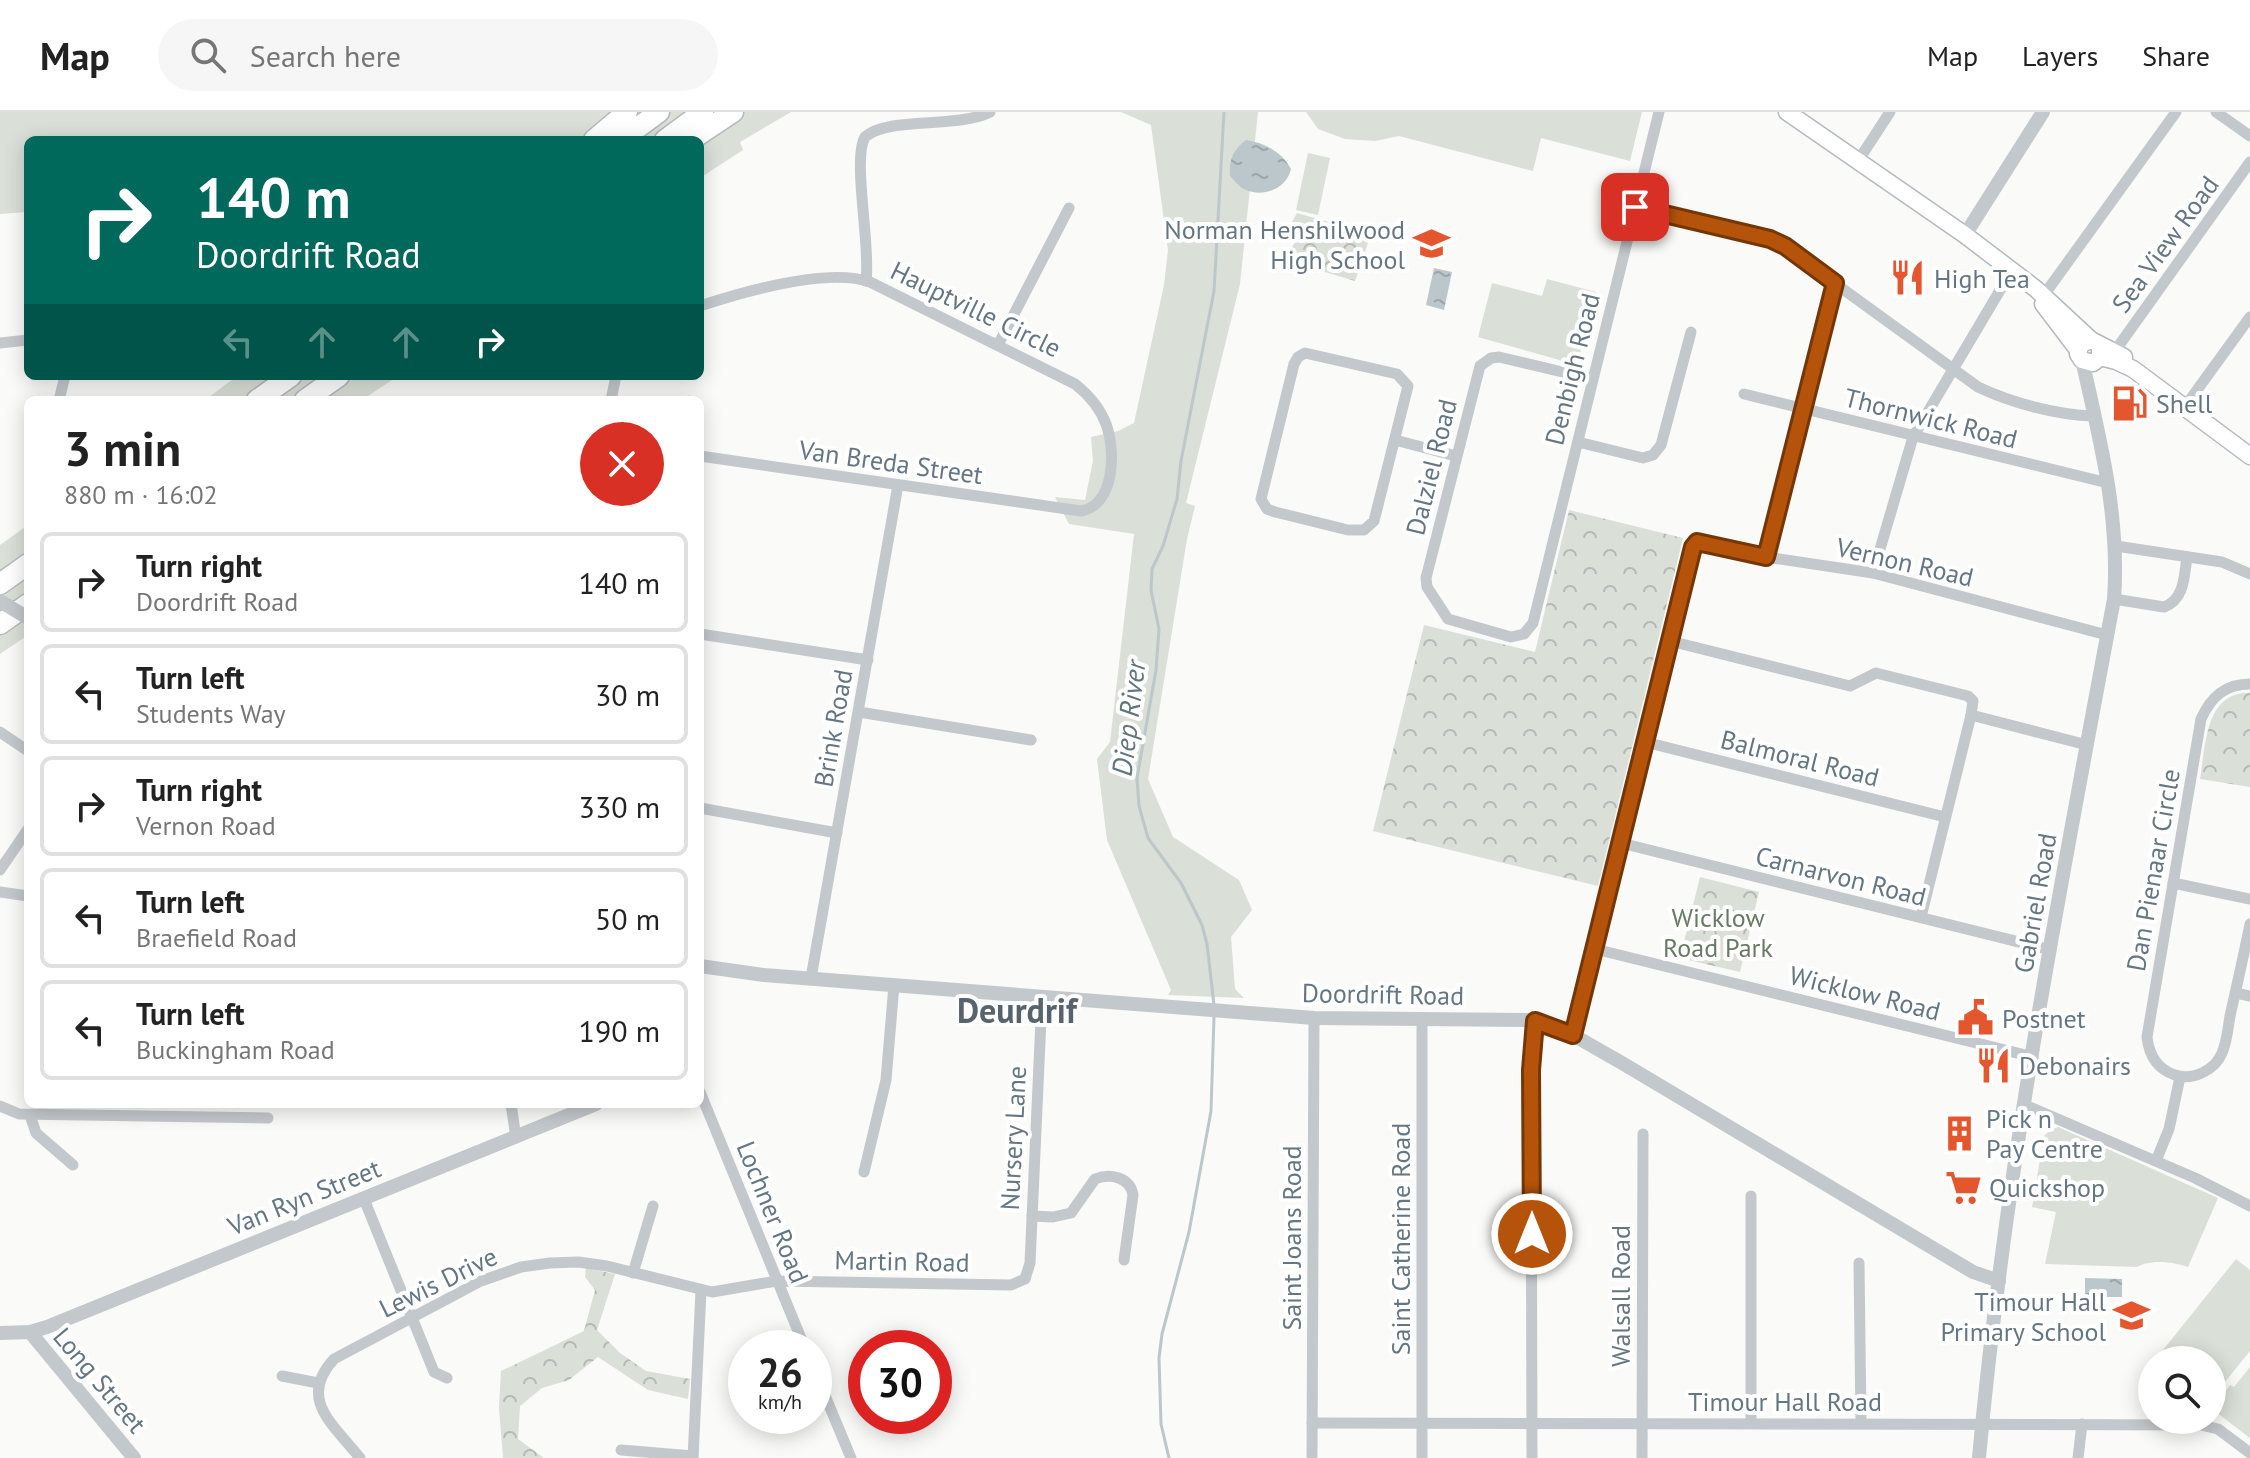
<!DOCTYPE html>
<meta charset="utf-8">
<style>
body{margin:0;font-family:"PT Sans",sans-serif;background:#f6f6f6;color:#222;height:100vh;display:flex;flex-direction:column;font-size:30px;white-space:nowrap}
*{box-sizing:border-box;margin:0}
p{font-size:26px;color:#767676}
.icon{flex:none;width:44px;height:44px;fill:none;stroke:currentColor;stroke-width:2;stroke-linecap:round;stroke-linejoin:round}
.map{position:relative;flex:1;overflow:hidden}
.sheet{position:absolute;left:24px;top:284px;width:680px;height:712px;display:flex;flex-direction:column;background:#fff;border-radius:12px;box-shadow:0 4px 20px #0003}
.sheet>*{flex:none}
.guide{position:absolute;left:24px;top:24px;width:680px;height:244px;border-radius:12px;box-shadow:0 4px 20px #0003;background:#00695c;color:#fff;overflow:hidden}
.tools{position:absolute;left:2138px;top:1234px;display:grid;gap:16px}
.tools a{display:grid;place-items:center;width:88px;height:88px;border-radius:50%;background:#fff;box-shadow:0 4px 20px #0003;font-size:40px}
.speed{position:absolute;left:728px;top:1218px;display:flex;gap:16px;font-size:40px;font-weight:700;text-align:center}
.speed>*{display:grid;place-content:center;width:104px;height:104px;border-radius:50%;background:#fff;box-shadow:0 4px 20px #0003;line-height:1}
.speed small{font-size:20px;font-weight:400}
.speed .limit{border:12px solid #d22;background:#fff;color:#111}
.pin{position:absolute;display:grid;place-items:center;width:68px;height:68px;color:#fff;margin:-34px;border-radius:16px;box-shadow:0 4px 12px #0006}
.me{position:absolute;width:88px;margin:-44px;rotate:0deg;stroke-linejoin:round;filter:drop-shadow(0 0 6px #0008)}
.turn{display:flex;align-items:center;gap:28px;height:168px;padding:0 40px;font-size:36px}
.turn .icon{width:104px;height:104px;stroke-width:2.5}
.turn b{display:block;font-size:56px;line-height:68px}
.lanes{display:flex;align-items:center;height:76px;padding:0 40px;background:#0003;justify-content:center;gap:40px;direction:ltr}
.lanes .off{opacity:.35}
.round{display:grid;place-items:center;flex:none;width:84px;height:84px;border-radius:42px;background:#f6f6f6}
.overview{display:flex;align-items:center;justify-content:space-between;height:136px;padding:0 40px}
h1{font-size:48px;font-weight:700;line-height:60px}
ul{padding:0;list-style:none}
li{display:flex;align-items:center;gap:24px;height:100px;margin:0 16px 12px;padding:0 24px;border:4px solid #e0e0e0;border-radius:12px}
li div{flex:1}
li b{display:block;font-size:30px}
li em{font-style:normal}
header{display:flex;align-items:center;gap:48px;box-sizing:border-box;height:112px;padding:0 40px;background:#fff;border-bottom:2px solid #e0e0e0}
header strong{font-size:38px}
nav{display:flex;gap:44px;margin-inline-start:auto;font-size:28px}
.search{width:560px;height:72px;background:#f6f6f6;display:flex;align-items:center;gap:20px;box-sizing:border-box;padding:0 28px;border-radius:44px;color:#767676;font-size:30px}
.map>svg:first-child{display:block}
.grass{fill:#dadfd7}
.park{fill:url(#park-crowns)}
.water{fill:url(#water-ripples)}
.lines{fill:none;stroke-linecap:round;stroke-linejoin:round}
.stream{stroke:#bbc7cb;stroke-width:3}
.secondary-casing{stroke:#b3babf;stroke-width:19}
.motorway-casing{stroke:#b4b9bd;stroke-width:23}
.minor{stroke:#c3c8cc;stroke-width:11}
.tertiary{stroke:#c3c8cc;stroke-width:14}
.secondary{stroke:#fff;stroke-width:16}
.motorway{stroke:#fff;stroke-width:20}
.tertiary-bridge{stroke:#c3c8cc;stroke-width:14}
.route-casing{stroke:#753606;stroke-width:20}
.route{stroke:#b45309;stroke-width:14}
.labels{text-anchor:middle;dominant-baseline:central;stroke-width:8;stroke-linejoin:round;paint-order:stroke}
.poi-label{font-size:26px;fill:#657683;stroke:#fff;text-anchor:start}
.street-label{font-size:26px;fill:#657683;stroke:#fff}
.park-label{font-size:26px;fill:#687a64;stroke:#fff}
.water-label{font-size:28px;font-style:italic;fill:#60757c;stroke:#fff}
.district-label{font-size:34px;font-weight:bold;fill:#57646e;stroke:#fff}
</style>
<header>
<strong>Map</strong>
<div class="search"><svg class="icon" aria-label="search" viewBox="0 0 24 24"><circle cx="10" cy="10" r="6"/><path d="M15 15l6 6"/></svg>Search here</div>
<nav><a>Map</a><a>Layers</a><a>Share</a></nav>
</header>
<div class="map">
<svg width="2250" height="1346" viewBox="0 0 2250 1346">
<defs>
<pattern id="park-crowns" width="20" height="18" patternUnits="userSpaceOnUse" patternTransform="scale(2)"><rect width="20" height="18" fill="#dadfd7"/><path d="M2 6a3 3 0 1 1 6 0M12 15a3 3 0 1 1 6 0" fill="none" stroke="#b4b9b4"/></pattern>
<pattern id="water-ripples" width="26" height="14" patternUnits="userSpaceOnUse" patternTransform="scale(2)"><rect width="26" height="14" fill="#bbc7cb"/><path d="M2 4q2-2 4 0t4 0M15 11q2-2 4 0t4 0" fill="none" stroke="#9ca6aa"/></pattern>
</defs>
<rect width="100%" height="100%" fill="#fafaf8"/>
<g class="grass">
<polygon points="0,0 791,0 740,30 743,38 700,66 700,28 28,28 28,100 0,102"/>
<polygon points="1121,0 1258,0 1240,172 1186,391 1195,394 1187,427 1148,667 1173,725 1239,768 1252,798 1231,825 1235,877 1244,886 1168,883 1171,878 1107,728 1097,647 1110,630 1134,422 1069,412 1055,385 1085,388 1093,349 1091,325 1118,319 1134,311 1164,173 1168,138 1151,13"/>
<polygon points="1306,0 1642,0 1630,49 1541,26 1533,59 1399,24 1375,29 1345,27 1318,17"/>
<polygon points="1308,41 1330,46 1318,103 1296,98"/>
<polygon points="1547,167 1596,180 1577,253 1478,225 1492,171 1542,184"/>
<polygon points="237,264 398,264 362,288 205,288"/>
<polygon points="28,413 28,523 0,542 0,433"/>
<path d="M2058,1015l160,71 -30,69c-14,-5 -37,-8 -51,0l-92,-3 11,-52 -24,-5 12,-71 6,-6z"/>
<polygon points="2236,1147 2250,1158 2250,1239 2212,1286 2212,1248 2155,1248"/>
<polygon points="2250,1255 2250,1326 2212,1297 2230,1273 2234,1275"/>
</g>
<g class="park">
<polygon points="1297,101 1371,122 1355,169 1285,148 1296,128 1285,122"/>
<polygon points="1569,398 1683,426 1598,774 1373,719 1424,513 1535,540"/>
<path d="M2250,581v94l-50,-8c6,-33 5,-88 50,-86z"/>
<polygon points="1700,765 1759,780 1740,860 1680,846"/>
<polygon points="586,1156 615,1162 597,1218 620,1241 646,1259 690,1267 688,1287 648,1278 598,1245 569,1268 542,1276 520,1294 518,1327 544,1346 503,1346 499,1296 501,1259 584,1219 595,1178 585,1165"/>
</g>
<g class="water">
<path d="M1246,28c19,3 36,12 45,29 -4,19 -28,30 -47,20 -5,-2 -10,-9 -14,-13 -1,-17 3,-26 16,-36z"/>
<polygon points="1434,156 1452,160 1444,198 1426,193"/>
<polygon points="2085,1166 2122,1167 2122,1185 2085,1185"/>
</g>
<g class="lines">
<g class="stream">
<polyline points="1214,893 1207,832 1202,813 1181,771 1148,726 1139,694 1137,666 1156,558 1159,517 1151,478 1152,457 1163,434 1177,387 1181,349 1214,179 1224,0"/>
<polyline points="1169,1346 1161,1312 1159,1246 1162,1222 1189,1120 1211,999 1214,905"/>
</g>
<defs>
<g id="secondary">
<polyline points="1787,0 1965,123 2036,177 2091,228"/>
<polyline points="2043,192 2078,238"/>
<polyline points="2100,235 2100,245 2093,251 2082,248 2078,242 2081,232 2091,228 2124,245"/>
<polyline points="2100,245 2116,249 2133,257 2250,344"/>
</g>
<g id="motorway">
<polyline points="594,28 627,0"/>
<polyline points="621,28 659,0"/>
<polyline points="665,28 703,0"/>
<polyline points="691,28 733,0"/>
<polyline points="257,288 291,264"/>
<polyline points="305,288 339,264"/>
<polyline points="0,472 28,452"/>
<polyline points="0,512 28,492"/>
</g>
</defs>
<use href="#secondary" class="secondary-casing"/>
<use href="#motorway" class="motorway-casing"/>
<g class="minor">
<polyline points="2216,0 2250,24"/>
<polyline points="1858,49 1890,0"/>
<path d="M1635,95l143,35 200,145c34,16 78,28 116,29"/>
<path d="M866,169c5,-35 -14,-122 -1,-144 24,-21 91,-8 125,-25"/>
<polyline points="2044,183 2176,0"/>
<path d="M700,194c43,-14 127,-39 170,-24l205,102c14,11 25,24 31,40 10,27 9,81 -25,87l-381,-55"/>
<polyline points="0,231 28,228"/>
<polyline points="998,233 1069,96"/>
<polyline points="2115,239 2250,50"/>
<polygon points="1305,241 1397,262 1408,274 1374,409 1364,418 1348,418 1275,400 1267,397 1261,387 1294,252 1298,245"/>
<polyline points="1592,267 1499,245 1491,246 1480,254 1426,466 1427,475 1448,507 1511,525 1524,522 1533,511 1659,0"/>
<polyline points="1744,282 2108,371"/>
<polyline points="59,288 65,264"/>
<polyline points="611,288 616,264"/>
<polyline points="2184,296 2250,205"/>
<polyline points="1395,328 1456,344"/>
<polyline points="1578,330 1643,346 1653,343 1661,333 1691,220"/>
<polyline points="2116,434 2222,450 2250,462"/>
<polyline points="1766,445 1835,171"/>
<polyline points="1873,461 1913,325 2012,158"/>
<path d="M2114,487l50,8c21,-8 20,-31 23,-50"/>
<polyline points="700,522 868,548"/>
<polyline points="1670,529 1850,574 1876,561 1968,584 1973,589 1971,603 2087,633"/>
<path d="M2250,572c-25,0 -39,13 -49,35l-54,318c2,18 10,32 28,38 18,6 40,-5 47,-22 5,-11 6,-25 8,-37 7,-31 14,-62 20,-92"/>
<polyline points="859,600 1031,628"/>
<polyline points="0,620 28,639"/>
<polyline points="1645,630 1945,705"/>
<polyline points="700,696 837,721"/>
<polyline points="1621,731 2051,838"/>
<polyline points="0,758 28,717"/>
<polyline points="2173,771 2250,787"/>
<polyline points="0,780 28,784"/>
<polyline points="1921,805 1971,603"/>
<polyline points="1595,837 2033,945"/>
<polyline points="811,866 898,373"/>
<polyline points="2236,881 2250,884"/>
<polyline points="1573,923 1695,431 1708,430 1766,445 1873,461 2107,523"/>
<polyline points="700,980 805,1236"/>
<polyline points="511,992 516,1026"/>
<polyline points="2025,993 2195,1066 2250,1094"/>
<polyline points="0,994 19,1002 268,1006"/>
<polyline points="30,1003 36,1021 73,1053"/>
<polyline points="2156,1049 2169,1017 2180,965"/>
<polyline points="864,1060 886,968 894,873"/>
<polyline points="1751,1084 1751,1311"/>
<polyline points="364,1087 434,1260 447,1266"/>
<path d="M1032,1104l21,1 18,-4 24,-34c15,-6 35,-2 38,16l-9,65"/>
<polyline points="1859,1151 1861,1311"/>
<polyline points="633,1161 653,1094"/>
<polyline points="814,1257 851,1346"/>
<polyline points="282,1264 318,1271"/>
<polyline points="1312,1311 2201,1313 2218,1317 2250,1341"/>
<polyline points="621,1338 693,1344"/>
<path d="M360,1346c-26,-33 -63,-59 -26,-99l147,-78 40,-14 29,-4 28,-1 29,4 105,26 65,-11 234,4 14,-6 5,-16 12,-266"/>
<polyline points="693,1346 701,1179"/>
<polyline points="1312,1346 1314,906"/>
<polyline points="1422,1346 1422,909"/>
<polyline points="1532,1346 1531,958 1535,909"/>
<polyline points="1642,1346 1643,1022"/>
<polyline points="2078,1346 2082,1312"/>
</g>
<g class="tertiary">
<polyline points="1965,123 2043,0"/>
<polyline points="700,854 764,863 1314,906 1528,908 1550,913 1573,923 1622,951 1973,1160 1999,1169"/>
<polyline points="30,1220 134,1346"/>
<polyline points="0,1221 30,1220 47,1215 596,992"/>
<path d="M1979,1346c26,-289 82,-575 135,-859 6,-81 -14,-160 -32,-239"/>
</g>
<use href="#secondary" class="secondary"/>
<use href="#motorway" class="motorway"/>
<polyline class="tertiary-bridge" points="0,489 28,506"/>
</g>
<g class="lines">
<defs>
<polyline id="route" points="1532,1122 1531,958 1535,909 1573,923 1693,435 1697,430 1766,445 1835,171 1785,134 1770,127 1635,95"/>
</defs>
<use href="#route" class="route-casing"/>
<use href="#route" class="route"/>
</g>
<defs>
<symbol id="school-bare" viewBox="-9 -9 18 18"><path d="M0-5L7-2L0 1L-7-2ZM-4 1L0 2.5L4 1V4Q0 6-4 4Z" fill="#e4572e" stroke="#fff" stroke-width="2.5" paint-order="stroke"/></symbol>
<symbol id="restaurant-bare" viewBox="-9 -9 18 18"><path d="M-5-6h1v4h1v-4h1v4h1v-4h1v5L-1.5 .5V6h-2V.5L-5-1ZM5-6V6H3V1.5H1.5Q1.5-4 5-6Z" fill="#e4572e" stroke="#fff" stroke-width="2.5" paint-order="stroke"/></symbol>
<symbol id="fuel-bare" viewBox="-9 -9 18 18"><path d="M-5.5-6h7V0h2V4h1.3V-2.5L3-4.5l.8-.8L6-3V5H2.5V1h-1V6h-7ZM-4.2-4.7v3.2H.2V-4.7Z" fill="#e4572e" stroke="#fff" stroke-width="2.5" paint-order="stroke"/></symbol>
<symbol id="civic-bare" viewBox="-9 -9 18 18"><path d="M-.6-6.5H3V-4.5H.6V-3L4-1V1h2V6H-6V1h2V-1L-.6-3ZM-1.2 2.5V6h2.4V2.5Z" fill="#e4572e" stroke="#fff" stroke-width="2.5" paint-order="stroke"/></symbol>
<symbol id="building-bare" viewBox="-9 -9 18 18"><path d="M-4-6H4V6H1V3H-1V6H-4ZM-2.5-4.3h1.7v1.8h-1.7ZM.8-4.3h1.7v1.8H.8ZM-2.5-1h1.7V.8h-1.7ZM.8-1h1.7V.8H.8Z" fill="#e4572e" stroke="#fff" stroke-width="2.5" paint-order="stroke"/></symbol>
<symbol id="supermarket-bare" viewBox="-9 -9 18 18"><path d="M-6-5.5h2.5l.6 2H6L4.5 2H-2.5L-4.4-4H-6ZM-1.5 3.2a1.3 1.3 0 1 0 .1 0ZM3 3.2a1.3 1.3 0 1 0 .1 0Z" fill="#e4572e" stroke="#fff" stroke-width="2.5" paint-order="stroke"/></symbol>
</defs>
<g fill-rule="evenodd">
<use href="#school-bare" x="1406" y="106" width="51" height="51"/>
<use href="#restaurant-bare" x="1882" y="140" width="51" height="51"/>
<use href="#fuel-bare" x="2104" y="266" width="51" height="51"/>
<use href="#civic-bare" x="1950" y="880" width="51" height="51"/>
<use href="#restaurant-bare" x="1968" y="928" width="51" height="51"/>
<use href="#building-bare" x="1934" y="996" width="51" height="51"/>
<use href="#supermarket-bare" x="1938" y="1050" width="51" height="51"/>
<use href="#school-bare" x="2106" y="1178" width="51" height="51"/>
</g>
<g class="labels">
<g class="poi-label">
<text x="1405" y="117" text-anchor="end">Norman Henshilwood<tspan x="1405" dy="30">High School</tspan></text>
<text x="1934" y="166">High Tea</text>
<text x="2156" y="291">Shell</text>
<text x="2002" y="906">Postnet</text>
<text x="2019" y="953">Debonairs</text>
<text x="1986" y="1006">Pick n<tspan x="1986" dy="30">Pay Centre</tspan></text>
<text x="1989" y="1075">Quickshop</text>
<text x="2106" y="1189" text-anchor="end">Timour Hall<tspan x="2106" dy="30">Primary School</tspan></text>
</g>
<g class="street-label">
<text transform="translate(2165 132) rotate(-54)">Sea View Road</text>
<text transform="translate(976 197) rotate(26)">Hauptville Circle</text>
<text transform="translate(1572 257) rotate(-76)">Denbigh Road</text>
<text transform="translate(1931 306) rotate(14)">Thornwick Road</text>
<text transform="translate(891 350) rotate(8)">Van Breda Street</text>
<text transform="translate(1431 355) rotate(-76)">Dalziel Road</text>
<text transform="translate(1905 450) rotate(13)">Vernon Road</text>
<text transform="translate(833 616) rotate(-80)">Brink Road</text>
<text transform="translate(1800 646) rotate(14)">Balmoral Road</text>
<text transform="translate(2153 758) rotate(-80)">Dan Pienaar Circle</text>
<text transform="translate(1841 764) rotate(14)">Carnarvon Road</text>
<text transform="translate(2035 791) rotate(-80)">Gabriel Road</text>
<text transform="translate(1865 881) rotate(14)">Wicklow Road</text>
<text transform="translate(1383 882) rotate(1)">Doordrift Road</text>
<text transform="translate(1013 1026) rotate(-87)">Nursery Lane</text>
<text transform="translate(304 1085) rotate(-22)">Van Ryn Street</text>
<text transform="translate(773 1100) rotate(68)">Lochner Road</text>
<text transform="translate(1291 1126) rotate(-90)">Saint Joans Road</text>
<text transform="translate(1400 1127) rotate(-90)">Saint Catherine Road</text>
<text transform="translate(902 1149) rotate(1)">Martin Road</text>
<text transform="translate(438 1170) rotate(-26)">Lewis Drive</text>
<text transform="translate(1620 1184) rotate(-90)">Walsall Road</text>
<text transform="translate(100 1268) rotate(50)">Long Street</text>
<text x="1785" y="1289">Timour Hall Road</text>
</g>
<g class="park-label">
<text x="1718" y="805">Wicklow<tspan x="1718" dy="30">Road Park</tspan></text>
</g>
<g class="water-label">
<text transform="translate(1128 606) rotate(-83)">Diep River</text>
</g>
<g class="district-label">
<text x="1017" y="898">Deurdrif</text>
</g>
</g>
</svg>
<div class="tools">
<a><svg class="icon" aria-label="search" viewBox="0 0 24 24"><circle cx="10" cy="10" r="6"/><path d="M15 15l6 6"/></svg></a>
</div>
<div class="speed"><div>26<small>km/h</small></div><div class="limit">30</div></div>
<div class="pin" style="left:1635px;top:95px;background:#d93025"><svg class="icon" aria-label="arrive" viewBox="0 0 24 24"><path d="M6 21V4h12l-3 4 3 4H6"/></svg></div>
<svg class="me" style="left:1532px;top:1122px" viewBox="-20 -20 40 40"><circle r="17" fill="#b45309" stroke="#fff" stroke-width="3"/><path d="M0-11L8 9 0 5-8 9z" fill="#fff"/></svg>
<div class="guide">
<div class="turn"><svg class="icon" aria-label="right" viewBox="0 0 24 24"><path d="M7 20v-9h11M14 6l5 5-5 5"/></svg><div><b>140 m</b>Doordrift Road</div></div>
<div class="lanes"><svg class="icon off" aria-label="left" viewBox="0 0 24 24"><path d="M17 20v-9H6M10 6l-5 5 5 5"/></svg><svg class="icon off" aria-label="ahead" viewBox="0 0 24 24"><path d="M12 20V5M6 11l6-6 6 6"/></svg><svg class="icon off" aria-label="ahead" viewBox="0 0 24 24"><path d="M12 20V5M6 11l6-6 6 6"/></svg><svg class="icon" aria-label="right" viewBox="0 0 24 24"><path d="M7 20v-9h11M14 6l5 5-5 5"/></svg></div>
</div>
<section class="sheet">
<div class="overview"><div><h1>3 min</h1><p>880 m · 16:02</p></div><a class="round" style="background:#d93025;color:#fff"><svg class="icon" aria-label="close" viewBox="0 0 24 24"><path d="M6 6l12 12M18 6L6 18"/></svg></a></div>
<ul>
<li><svg class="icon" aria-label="right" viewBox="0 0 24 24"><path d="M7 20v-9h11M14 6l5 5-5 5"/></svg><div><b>Turn right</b><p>Doordrift Road</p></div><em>140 m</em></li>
<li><svg class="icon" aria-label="left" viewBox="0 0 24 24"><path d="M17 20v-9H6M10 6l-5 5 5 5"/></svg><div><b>Turn left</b><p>Students Way</p></div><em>30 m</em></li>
<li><svg class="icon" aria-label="right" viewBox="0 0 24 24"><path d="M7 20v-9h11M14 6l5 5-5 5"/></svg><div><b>Turn right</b><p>Vernon Road</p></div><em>330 m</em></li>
<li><svg class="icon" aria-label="left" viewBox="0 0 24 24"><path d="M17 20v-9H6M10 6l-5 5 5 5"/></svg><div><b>Turn left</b><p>Braefield Road</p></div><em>50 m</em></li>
<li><svg class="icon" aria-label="left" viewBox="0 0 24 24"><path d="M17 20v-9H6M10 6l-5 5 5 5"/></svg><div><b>Turn left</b><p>Buckingham Road</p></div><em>190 m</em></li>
</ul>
</section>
</div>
